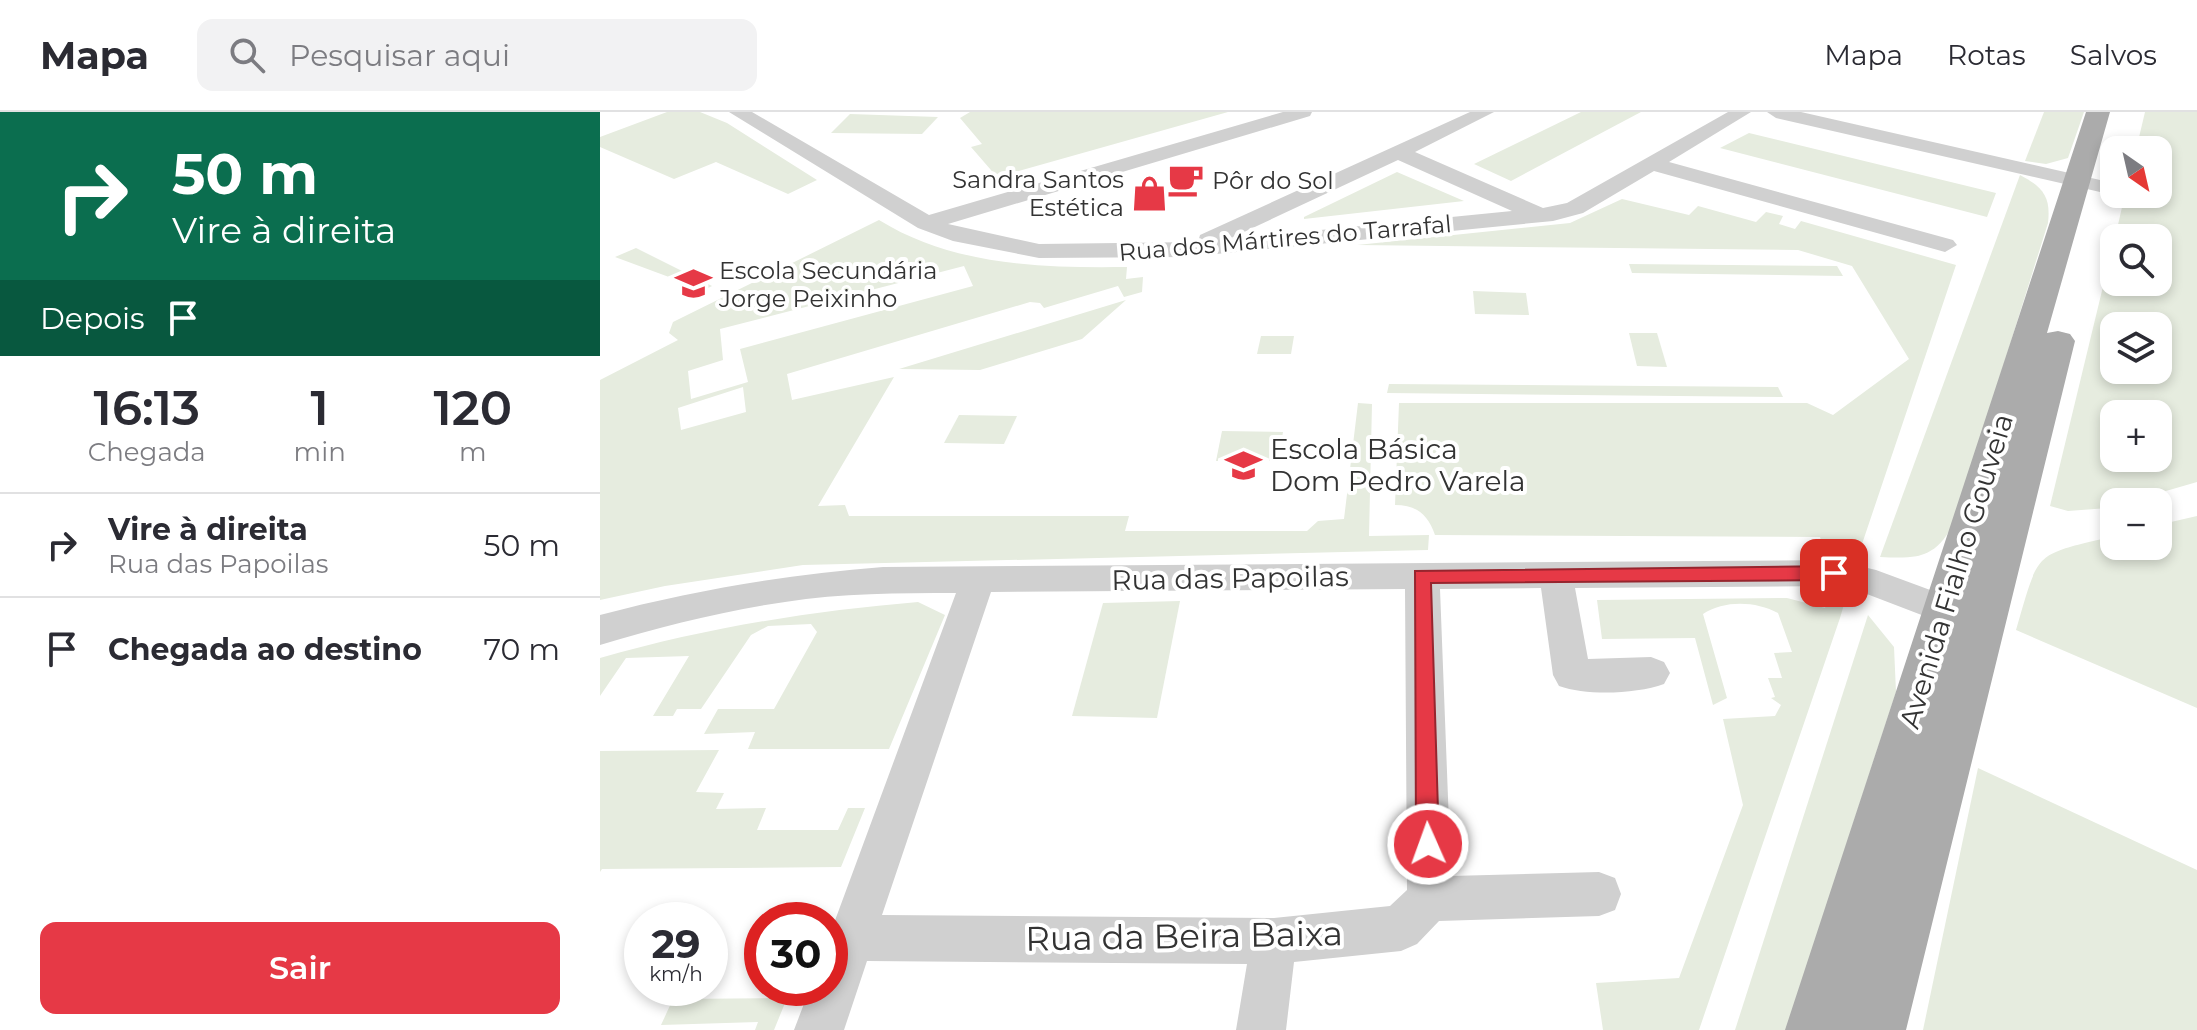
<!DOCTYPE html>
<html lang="pt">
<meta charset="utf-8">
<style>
body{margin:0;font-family:Montserrat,sans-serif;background:#f2f2f3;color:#2b2b33;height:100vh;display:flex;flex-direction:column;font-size:30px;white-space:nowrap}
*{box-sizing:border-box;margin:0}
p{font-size:26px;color:#7c7c81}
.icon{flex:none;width:44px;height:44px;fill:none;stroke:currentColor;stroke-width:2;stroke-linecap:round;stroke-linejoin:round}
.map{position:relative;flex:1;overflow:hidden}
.details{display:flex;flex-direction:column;background:#fff;width:600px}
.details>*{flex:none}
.banner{background:#0b6e4f;color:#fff;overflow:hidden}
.needle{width:52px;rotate:146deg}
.controls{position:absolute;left:1500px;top:24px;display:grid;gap:16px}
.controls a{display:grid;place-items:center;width:72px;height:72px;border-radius:16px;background:#fff;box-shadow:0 4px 12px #0003;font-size:40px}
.speed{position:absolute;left:24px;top:790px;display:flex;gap:16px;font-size:40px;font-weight:700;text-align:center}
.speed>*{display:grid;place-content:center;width:104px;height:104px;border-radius:50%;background:#fff;box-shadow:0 4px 12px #0003;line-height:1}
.speed small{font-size:20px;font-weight:400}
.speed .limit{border:12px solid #d22;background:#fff;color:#111}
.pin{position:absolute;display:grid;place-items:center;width:68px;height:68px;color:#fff;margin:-34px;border-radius:16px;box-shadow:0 4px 12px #0006}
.me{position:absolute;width:88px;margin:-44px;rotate:358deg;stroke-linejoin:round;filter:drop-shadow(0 0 6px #0008)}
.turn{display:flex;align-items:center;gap:28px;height:168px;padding:0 40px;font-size:36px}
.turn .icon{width:104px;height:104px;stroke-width:2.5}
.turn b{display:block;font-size:56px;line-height:68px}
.then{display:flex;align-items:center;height:76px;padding:0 40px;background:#0003;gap:16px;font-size:30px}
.eta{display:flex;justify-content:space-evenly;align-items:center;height:136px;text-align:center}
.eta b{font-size:48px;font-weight:600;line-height:56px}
.cta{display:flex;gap:16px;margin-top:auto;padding:16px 40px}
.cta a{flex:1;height:92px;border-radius:16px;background:#e63946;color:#fff;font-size:32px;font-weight:600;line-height:92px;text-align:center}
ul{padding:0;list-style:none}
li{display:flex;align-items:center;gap:24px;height:104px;padding:0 40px;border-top:2px solid #e1e1e2}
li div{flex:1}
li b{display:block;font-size:30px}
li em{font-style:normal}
header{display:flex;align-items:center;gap:48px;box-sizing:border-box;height:112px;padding:0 40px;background:#fff;border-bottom:2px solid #e1e1e2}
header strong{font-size:38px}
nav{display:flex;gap:44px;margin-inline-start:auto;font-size:28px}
.search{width:560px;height:72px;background:#f2f2f3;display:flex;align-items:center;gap:20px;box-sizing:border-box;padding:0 28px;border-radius:16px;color:#7c7c81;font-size:30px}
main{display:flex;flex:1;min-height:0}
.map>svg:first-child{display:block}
.green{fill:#e6ecdf;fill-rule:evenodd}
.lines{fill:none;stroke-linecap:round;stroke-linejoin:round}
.minor{fill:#d0d0d0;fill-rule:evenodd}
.primary{fill:#ababab;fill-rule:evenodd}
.route{fill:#e63946;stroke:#96252e;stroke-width:2}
.labels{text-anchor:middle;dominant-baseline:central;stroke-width:8;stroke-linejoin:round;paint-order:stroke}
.far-poi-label{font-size:24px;fill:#333;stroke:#fff;text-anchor:start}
.far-street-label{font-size:24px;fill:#333;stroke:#fff}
.poi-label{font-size:28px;fill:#333;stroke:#fff;text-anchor:start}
.street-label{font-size:28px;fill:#333;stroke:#fff}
.near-street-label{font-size:34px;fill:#333;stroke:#fff}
</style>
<header>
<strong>Mapa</strong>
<div class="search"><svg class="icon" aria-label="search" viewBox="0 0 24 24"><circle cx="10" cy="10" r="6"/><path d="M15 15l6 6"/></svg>Pesquisar aqui</div>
<nav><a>Mapa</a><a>Rotas</a><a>Salvos</a></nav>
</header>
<main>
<section class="details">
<div class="banner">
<div class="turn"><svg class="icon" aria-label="right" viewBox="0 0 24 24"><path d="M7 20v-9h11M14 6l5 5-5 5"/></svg><div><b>50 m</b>Vire à direita</div></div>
<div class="then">Depois<svg class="icon" aria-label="arrive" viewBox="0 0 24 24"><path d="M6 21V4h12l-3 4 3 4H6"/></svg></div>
</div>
<div class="eta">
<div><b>16:13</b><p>Chegada</p></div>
<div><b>1</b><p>min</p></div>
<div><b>120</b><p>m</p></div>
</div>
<ul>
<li><svg class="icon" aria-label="right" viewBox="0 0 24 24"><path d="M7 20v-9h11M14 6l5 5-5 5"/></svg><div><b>Vire à direita</b><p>Rua das Papoilas</p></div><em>50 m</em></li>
<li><svg class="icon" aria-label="arrive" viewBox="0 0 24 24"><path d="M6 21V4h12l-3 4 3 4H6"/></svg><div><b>Chegada ao destino</b></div><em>70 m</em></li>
</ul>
<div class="cta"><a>Sair</a></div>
</section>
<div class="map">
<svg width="1597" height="918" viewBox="0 0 1597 918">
<rect width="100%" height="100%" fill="#fff"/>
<g class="green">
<polygon points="67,0 100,0 127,11 217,68 188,82 116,50 74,67 0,35 0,25"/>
<polygon points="370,0 628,0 397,65 371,35 382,32 360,6"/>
<polygon points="981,0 1041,0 911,69 874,52"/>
<polygon points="1444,0 1484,0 1468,46 1446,52 1425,49"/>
<path d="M1545,0h52v370l-69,20h-14v4l-6,2 -40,3 -18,-5 64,-265v41h44v-44h-43l10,-44h33v-44h-22zM1514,214h44v44h-44zM1514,302h44v44h-44z"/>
<polygon points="250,2 338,5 322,22 231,21"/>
<polygon points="1149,21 1396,81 1387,105 1120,36"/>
<polygon points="797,60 864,89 704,107 704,105"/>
<path d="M1420,63c23,12 31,22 28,48l-93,297c-18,38 -36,39 -75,37z"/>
<path d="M1022,87l67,16 9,-9 58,16 10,-10 17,4 -4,8 16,5 6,-8 155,44 -96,285 -35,1 -5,-14 -385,-2c-7,-20 -18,-30 -40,-30l4,-102h408l26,12 76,-56 -57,-93 -54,-16 -441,-5 213,-22z"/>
<path d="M279,108c74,46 164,48 248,47l-1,12 17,-2 -1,15 -18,5 -6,-11 -74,22 -4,-5 -10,-1 -243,72 5,26 102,-23 -76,129 27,-1 4,11h280l-4,15h182l11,-10 26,-2 14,-116 14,1 -3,132 60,-1 -1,15 -625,15 -138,21 -65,14v-220l78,-40 -9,-7 4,-11zM364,154l9,20 -233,63 8,33 -57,17 -3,-28 35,-11 -3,-31zM143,275l3,25 -65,18 -3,-22z"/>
<polygon points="36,136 112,174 104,178 15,145"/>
<polygon points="1029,152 1237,154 1243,164 1032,161"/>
<polygon points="873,179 926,181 929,203 875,202"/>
<polygon points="526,188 482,227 380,258 299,257"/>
<polygon points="1029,221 1057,221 1067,255 1037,254"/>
<polygon points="661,224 694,224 691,242 657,242"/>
<polygon points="789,272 1178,275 1183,285 787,281"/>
<polygon points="359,303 417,304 404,332 344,331"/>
<polygon points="622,319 683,320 678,349 616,349"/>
<path d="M1597,404v192l-181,-78c24,-81 16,-74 98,-94v10h44v-21z"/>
<path d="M1231,483l14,6 -5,17 -141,412h-96l-7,-47 83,-5 64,-173 -20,-86 52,-3 6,-11 -10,-7 4,-1 -7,-19h14l-8,-25 18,-1 -14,-39c-22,-12 -54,-13 -75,1l24,84 -14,7 -18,-67 -93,1 -5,-39 190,-2 38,10z"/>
<polygon points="580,489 557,606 472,604 503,491"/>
<path d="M318,490l27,13 -56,134h-141l7,-17 -51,2 14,-25h56l43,-77 -6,-8 -43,2 -17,9 -50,74h-24l-4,7h-20l36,-60 -63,2 -26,38v-38c105,-30 210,-47 318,-56z"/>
<polygon points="1268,503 1294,535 1296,580 1186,918 1135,918"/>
<polygon points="119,638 96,680 124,681 116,697 166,696 157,718 238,718 248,696 265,696 241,755 2,757 0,760 0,639"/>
<polygon points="1378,656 1597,758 1597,918 1323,918"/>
<polygon points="187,886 174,918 155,918 158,910 61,913 73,887"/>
</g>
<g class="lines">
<g class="minor">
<path d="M129,0h23l177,103 354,-103h29l-2,4 -362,108 91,20 159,-2 2,-7 270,-123h24l-79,40 128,56 24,-5 161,-91h23l-82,50 284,78 4,5 -12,7 -291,-81 -71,42 -30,8 -367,36 -147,1 -86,-17 -35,-13zM798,48l114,51 -283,28z"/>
<polygon points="1167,0 1201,0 1500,68 1511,74 1500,80 1176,6"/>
<path d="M1234,448l42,10 103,38 5,10 -5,10 -13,4 -107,-41 -25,-5 -259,2 13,71 63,-2 13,5 6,11 -6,11c-28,10 -77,12 -105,2l-6,-11 -12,-87 -101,1 11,287 148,-4 16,6 6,16 -6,16 -16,6 -160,5 -22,23 -16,7 -107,11 -8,68h-50l11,-66 -380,-3 -23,69h-50l16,-42h20v-54l126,-341c-57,0 -115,0 -171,9 -63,9 -124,25 -185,43v-30c96,-25 184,-40 283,-48zM805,477l2,301 -17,16 -116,12 -392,-3 109,-323z"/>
</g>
<polygon class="primary" points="1486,0 1510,0 1447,221 1458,219 1470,222 1475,229 1306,918 1185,918"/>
</g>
<polygon class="route" points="1234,454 1243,461 1234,468 831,471 839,732 836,740 828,743 820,740 816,732 815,459"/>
<defs>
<symbol id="cafe-bare" viewBox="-9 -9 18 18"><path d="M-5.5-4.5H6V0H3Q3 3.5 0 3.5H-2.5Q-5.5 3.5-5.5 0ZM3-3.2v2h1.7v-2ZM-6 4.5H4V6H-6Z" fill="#e63946" stroke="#fff" stroke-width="2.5" paint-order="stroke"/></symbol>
<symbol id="shop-bare" viewBox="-9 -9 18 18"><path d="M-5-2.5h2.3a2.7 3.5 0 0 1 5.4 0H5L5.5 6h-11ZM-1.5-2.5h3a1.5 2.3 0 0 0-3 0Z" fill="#e63946" stroke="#fff" stroke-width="2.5" paint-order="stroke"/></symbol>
<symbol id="school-bare" viewBox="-9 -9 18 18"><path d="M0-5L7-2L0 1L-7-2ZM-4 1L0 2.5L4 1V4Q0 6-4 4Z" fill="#e63946" stroke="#fff" stroke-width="2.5" paint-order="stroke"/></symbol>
</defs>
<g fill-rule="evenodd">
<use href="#cafe-bare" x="560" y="42" width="51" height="51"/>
<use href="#shop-bare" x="524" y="56" width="51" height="51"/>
<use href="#school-bare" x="68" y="146" width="51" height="51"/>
<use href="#school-bare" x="618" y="328" width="51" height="51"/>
</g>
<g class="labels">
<g class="far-poi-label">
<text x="524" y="67" text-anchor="end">Sandra Santos<tspan x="524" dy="28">Estética</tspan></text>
<text x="612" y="68">Pôr do Sol</text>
<text x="119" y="158">Escola Secundária<tspan x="119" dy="28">Jorge Peixinho</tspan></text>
</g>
<g class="far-street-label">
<text transform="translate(685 126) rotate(-5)">Rua dos Mártires do Tarrafal</text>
</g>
<g class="poi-label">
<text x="670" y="337">Escola Básica<tspan x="670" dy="32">Dom Pedro Varela</tspan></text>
</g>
<g class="street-label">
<text transform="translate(1356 459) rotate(-73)">Avenida Fialho Gouveia</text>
<text transform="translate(630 466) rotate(-1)">Rua das Papoilas</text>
</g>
<g class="near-street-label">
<text transform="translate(584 824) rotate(-1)">Rua da Beira Baixa</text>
</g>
</g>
</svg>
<div class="controls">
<a><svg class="needle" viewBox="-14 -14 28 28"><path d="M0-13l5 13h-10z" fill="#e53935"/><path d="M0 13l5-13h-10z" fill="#7c7c81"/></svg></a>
<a><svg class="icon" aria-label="search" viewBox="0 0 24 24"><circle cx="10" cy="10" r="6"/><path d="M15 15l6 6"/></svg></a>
<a><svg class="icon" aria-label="layers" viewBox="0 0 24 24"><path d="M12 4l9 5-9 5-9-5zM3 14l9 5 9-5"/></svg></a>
<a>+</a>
<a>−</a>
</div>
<div class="speed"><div>29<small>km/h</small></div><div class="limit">30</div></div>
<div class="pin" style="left:1234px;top:461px;background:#d93025"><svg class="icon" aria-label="arrive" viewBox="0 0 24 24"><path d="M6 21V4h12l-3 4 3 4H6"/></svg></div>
<svg class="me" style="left:828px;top:732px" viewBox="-20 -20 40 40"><circle r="17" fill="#e63946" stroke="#fff" stroke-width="3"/><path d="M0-11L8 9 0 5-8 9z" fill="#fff"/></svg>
</div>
</main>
